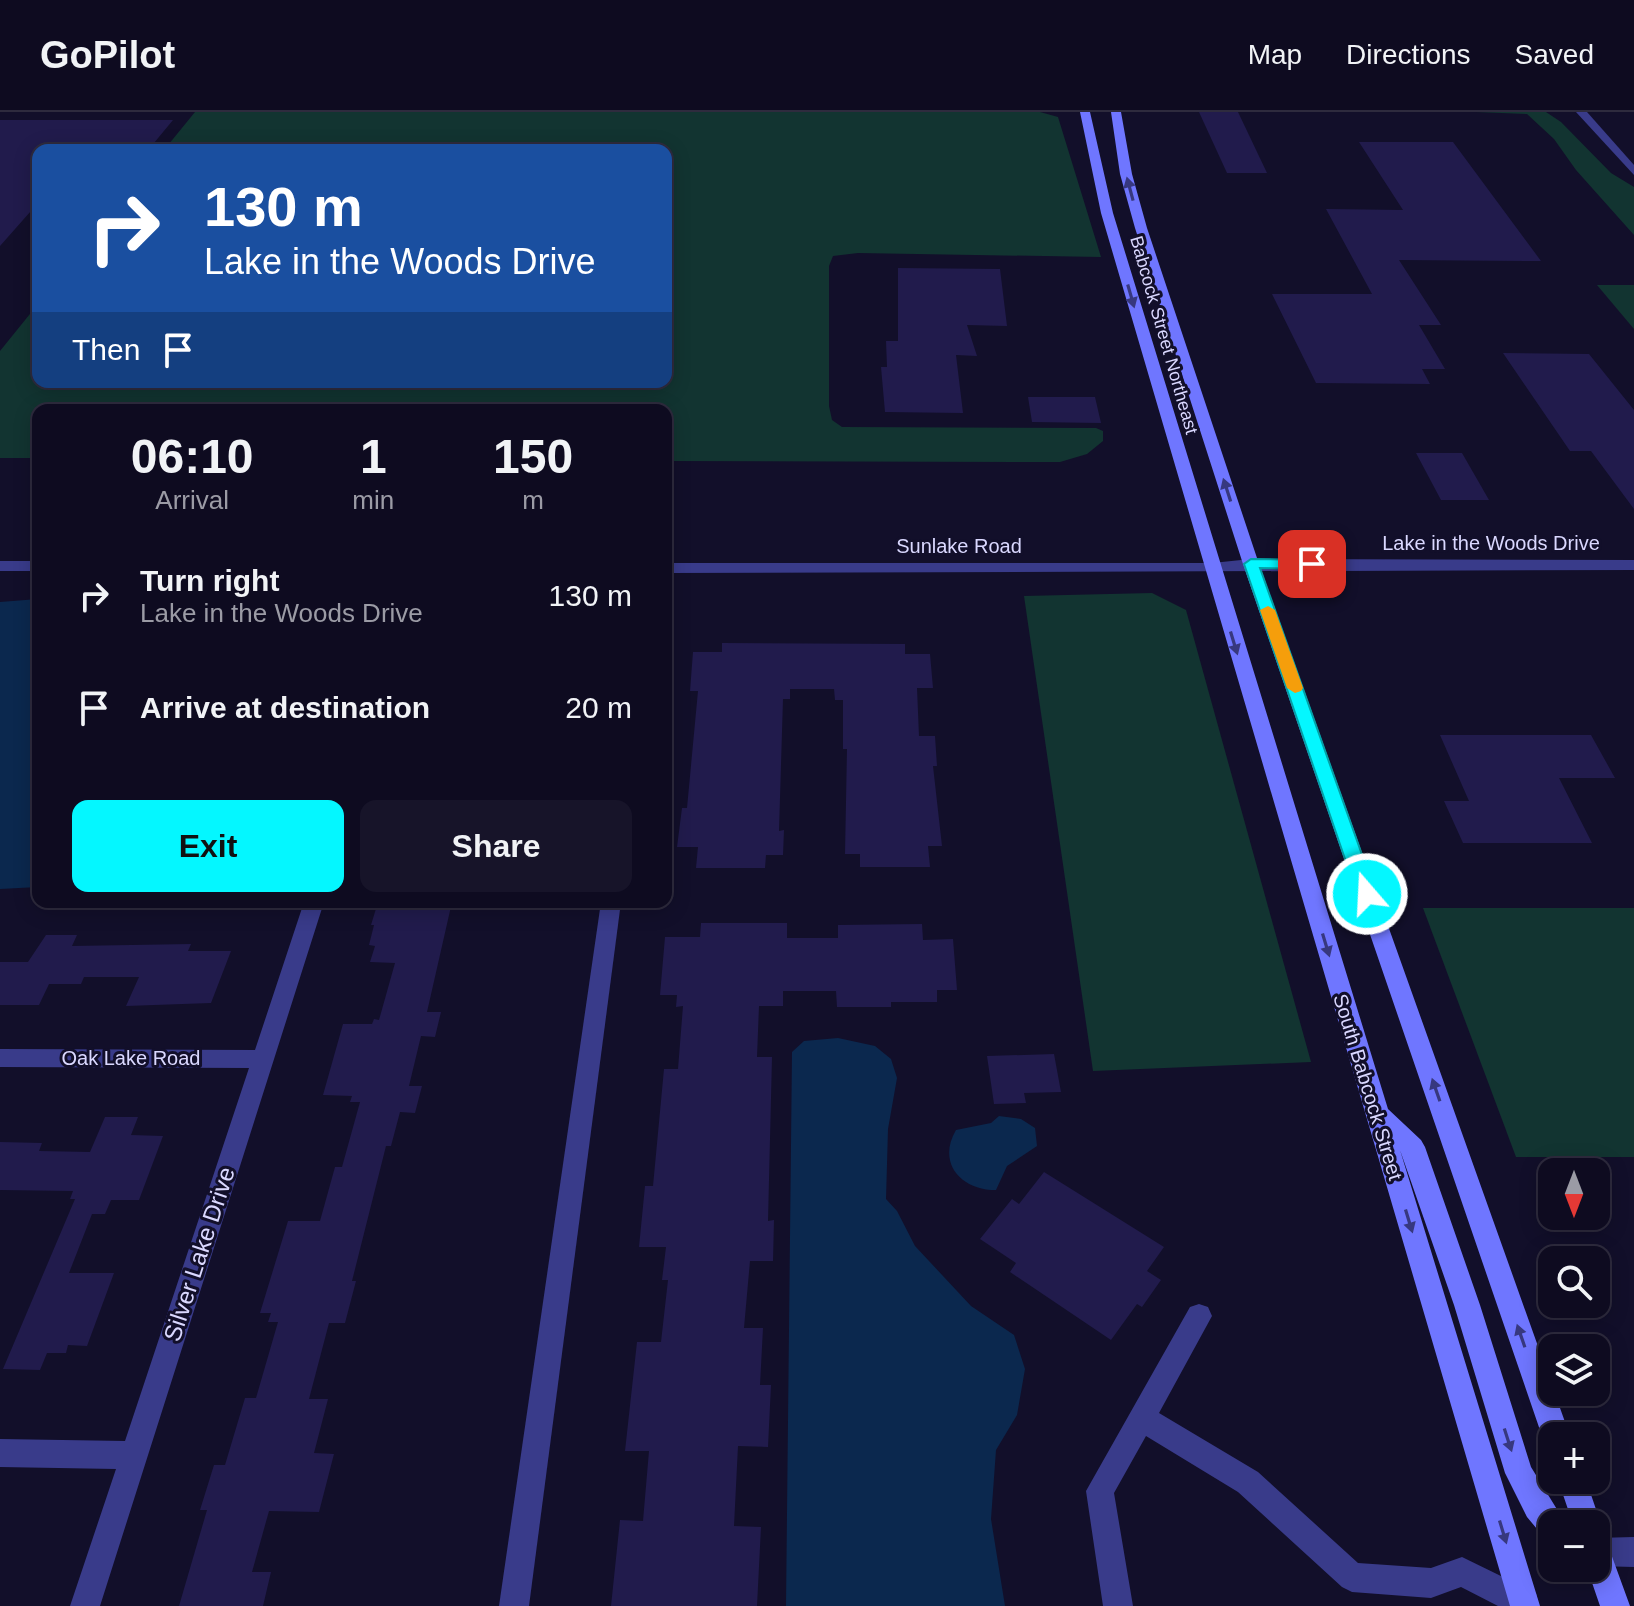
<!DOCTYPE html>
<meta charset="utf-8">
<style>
body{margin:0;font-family:Helvetica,sans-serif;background:#171429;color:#f1f3f6;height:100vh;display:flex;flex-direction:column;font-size:30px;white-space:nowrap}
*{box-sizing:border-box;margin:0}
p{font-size:26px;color:#9b9ba5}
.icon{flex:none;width:44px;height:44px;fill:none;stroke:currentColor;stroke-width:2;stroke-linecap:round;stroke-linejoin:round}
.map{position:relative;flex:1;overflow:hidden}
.side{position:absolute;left:32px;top:292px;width:640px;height:504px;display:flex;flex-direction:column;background:#0e0b20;border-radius:16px;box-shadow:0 4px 20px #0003,0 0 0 2px #2e2b3e}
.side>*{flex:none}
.banner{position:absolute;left:32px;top:32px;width:640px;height:244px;border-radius:16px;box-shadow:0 4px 20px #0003,0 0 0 2px #2e2b3e;background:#1a4fa0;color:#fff;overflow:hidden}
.needle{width:52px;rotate:180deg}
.controls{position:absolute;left:1538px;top:1046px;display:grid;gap:16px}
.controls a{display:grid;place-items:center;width:72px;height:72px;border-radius:16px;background:#0e0b20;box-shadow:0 4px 20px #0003,0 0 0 2px #2e2b3e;font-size:40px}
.pin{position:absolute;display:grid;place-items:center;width:68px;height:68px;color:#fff;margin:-34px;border-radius:16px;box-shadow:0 4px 12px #0006}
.me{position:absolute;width:88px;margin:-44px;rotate:341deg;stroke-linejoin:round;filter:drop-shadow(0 0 6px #0008)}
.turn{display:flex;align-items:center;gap:28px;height:168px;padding:0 40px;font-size:36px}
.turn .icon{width:104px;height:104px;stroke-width:2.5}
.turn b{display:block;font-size:56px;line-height:68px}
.then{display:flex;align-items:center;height:76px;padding:0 40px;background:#0003;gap:16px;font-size:30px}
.eta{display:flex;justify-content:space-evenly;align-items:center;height:136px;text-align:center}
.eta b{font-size:48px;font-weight:700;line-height:56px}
.button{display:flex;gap:16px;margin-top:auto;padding:16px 40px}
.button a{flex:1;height:92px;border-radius:16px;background:#04f7ff;color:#111;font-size:32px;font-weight:700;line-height:92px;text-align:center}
.button a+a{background:#171429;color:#f1f3f6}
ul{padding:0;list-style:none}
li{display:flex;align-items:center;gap:24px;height:112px;padding:0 40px}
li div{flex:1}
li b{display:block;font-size:30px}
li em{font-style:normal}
header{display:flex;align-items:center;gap:48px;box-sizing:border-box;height:112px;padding:0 40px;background:#0e0b20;border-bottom:2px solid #2e2b3e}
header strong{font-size:38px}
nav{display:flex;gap:44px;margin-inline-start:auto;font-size:28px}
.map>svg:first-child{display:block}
.green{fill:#123431}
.water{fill:#0b284e}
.building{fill:#211b4c}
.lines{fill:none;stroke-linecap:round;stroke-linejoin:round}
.street{fill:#393b8a;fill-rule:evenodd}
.secondary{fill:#6f76ff;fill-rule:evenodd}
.oneway{fill:#37387f}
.route{fill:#04f7ff;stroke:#03a1a6;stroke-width:2}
.slow{fill:#f59e0b}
.labels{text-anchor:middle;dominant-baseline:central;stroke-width:6;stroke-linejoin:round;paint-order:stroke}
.far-street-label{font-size:18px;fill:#dad8ff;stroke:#120f2a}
.street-label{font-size:20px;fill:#dad8ff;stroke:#120f2a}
.near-street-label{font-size:24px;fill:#dad8ff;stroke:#120f2a}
</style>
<header>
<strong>GoPilot</strong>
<nav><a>Map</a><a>Directions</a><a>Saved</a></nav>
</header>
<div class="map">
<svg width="1634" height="1494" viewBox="0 0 1634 1494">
<rect width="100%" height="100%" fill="#120f2a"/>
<g class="green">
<polygon points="195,0 1040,0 1058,5 1101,145 858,141 833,144 829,154 829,294 832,308 842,315 1096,316 1103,319 1103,329 1087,342 1060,350 666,349 666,298 38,298 38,346 0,346 0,239 38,192 38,270 666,270 666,38 164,38"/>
<polygon points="1476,0 1546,0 1561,10 1611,61 1634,75 1634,123 1576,58 1554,27 1527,2"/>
<polygon points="1597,173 1634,173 1634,217"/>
<polygon points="1152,481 1186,498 1311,950 1093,959 1024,484"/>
<polygon points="1423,796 1634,796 1634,1045 1516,1045"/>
</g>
<g class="water">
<polygon points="38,487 38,775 0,777 0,490"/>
<polygon points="838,926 875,934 891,947 897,966 888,1017 886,1087 897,1099 915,1134 971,1194 1014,1223 1025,1257 1017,1303 996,1338 991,1407 1005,1494 786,1494 792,940 804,929"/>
<path d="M999,1004l22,3 14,9 2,18 -30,20 -11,24c-36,0 -59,-28 -40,-60l35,-7z"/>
</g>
<g class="building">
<polygon points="1199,0 1238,0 1267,61 1227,61"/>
<polygon points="0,8 173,8 149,37 38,38 38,91 0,134"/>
<polygon points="1359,30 1453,30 1541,149 1399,148 1441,213 1419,213 1445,257 1422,257 1430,272 1316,271 1272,182 1372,182 1326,97 1403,98"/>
<polygon points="898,156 1000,157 1007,214 967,213 977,244 956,243 963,301 885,300 881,255 887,255 886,229 898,229"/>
<polygon points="1503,241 1589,242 1634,298 1634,397 1591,339 1570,339"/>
<polygon points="1028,285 1095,285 1101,311 1032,310"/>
<polygon points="1416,341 1462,341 1489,388 1441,388"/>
<polygon points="722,531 905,532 905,542 930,542 933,576 917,576 919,624 935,624 937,654 933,654 942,734 928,734 930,755 860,755 860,742 845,742 847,637 843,637 843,588 835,588 834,577 790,577 790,587 783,587 779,719 784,718 783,743 766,743 765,756 696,756 698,735 677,735 682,696 687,696 698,579 690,579 693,540 722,540"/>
<polygon points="1440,623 1591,623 1615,666 1559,666 1592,731 1463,731 1444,689 1469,689"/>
<polygon points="378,790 452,790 427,900 441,900 435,925 421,924 409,974 422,974 415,1001 400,1000 391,1034 386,1034 352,1169 356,1169 345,1211 329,1211 309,1287 328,1287 314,1341 334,1342 319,1400 269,1399 252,1460 271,1460 263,1494 179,1494 207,1398 200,1398 214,1353 225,1353 245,1286 256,1286 278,1210 268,1210 271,1201 260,1201 288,1109 320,1109 335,1055 342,1055 360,990 350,990 352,984 323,983 343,912 372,912 374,907 379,908 395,851 370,850 375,834 369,833 374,813 371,813"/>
<polygon points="701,811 787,811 787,826 838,826 838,813 922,812 923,828 953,827 957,878 937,878 937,890 891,890 891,895 837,895 836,879 783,879 783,894 759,894 757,945 772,945 768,1109 774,1108 773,1149 750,1149 744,1216 763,1216 760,1273 771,1273 768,1335 738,1334 734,1414 761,1415 757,1494 611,1494 620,1408 643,1409 649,1339 625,1339 637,1230 661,1230 668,1168 662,1168 666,1135 639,1135 645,1074 653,1074 664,957 678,957 683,894 676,895 677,883 660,883 665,825 700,825"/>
<polygon points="46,823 77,823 72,834 191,832 188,839 231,839 211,891 126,894 139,865 84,865 81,872 49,872 39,893 0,893 0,850 28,850"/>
<polygon points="1054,942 1061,980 1024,981 1026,991 994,992 987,944"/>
<polygon points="105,1005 138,1005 131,1023 163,1024 139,1088 111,1088 105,1102 92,1102 69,1161 114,1161 87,1234 68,1233 66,1241 47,1241 40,1258 3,1257 75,1087 70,1087 73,1079 0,1078 0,1030 42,1031 39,1039 90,1040"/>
<polygon points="1044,1060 1164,1135 1147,1159 1161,1168 1142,1195 1137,1192 1111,1228 1010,1160 1016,1151 980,1127 1012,1087 1019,1092"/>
</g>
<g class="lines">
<g class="street">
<polygon points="1576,0 1587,0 1634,53 1634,63"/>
<polygon points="1251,447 1634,448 1634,458 666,461 666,451 1212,451"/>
<rect x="0" y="449" width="38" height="10"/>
<polygon points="304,790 324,790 100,1494 70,1494 116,1357 0,1355 0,1327 125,1329 249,956 0,955 0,937 255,938"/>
<polygon points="601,790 621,790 529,1494 499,1494"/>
<polygon points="1199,1192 1208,1195 1212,1204 1159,1301 1258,1360 1358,1451 1431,1456 1462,1445 1536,1481 1539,1494 1498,1494 1461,1475 1431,1486 1352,1480 1342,1475 1238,1380 1146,1324 1114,1381 1133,1494 1103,1494 1086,1379 1190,1195"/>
<polygon points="1634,1425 1634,1455 1596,1454 1596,1426"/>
</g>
<g class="secondary">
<polygon points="1080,0 1090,0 1113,101 1388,997 1421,1028 1425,1035 1480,1193 1531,1355 1566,1412 1552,1412 1552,1427 1542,1423 1527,1405 1505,1361 1454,1193 1400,1038 1540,1494 1510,1494 1101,101"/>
<polygon points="1111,0 1121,0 1132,62 1147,116 1259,452 1570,1324 1552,1324 1552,1336 1546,1334 1542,1324 1243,452 1135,116 1120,62"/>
<polygon points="1558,1368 1586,1368 1601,1412 1597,1422 1596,1412 1573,1412"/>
<polygon points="1596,1423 1606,1428 1630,1494 1600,1494 1587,1456 1596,1456"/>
</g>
</g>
<defs><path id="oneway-solid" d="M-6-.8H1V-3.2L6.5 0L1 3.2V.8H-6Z" transform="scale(2)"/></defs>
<g class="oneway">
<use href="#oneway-solid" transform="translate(1130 77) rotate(-105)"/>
<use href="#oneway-solid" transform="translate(1131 184) rotate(74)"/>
<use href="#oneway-solid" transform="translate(1227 378) rotate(-108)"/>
<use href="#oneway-solid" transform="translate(1234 531) rotate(73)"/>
<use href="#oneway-solid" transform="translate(1326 833) rotate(73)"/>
<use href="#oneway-solid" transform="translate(1436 978) rotate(-109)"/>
<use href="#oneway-solid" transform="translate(1409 1109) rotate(73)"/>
<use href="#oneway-solid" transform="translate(1521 1224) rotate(-109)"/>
<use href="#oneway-solid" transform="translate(1508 1328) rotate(72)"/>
<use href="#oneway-solid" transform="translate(1503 1420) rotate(73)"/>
</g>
<polygon class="route" points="1251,447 1312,448 1320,452 1312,457 1260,456 1376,782 1373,786 1360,786 1357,782 1244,452"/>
<polygon class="slow" points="1268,494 1275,498 1303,576 1301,579 1295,581 1287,576 1260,498"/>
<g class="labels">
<g class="far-street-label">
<text transform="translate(1164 223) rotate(74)">Babcock Street Northeast</text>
</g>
<g class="street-label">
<text x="1491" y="431">Lake in the Woods Drive</text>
<text x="959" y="434">Sunlake Road</text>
<text x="131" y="946">Oak Lake Road</text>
<text transform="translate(1368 975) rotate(73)">South Babcock Street</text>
</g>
<g class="near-street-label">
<text transform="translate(199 1142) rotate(-72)">Silver Lake Drive</text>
</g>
</g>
</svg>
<div class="controls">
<a><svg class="needle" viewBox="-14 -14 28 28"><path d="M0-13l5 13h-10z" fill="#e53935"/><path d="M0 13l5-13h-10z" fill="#9b9ba5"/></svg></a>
<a><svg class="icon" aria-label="search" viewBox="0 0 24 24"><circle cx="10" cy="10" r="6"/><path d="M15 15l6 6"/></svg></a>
<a><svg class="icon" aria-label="layers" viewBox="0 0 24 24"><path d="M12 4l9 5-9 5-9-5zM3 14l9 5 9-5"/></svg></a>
<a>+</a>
<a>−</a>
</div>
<div class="pin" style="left:1312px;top:452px;background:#d93025"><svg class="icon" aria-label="arrive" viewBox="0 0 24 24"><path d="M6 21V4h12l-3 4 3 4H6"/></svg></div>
<svg class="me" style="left:1367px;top:782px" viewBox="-20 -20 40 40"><circle r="17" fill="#04f7ff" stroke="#fff" stroke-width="3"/><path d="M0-11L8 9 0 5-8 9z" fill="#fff"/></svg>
<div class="banner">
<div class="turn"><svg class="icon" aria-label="right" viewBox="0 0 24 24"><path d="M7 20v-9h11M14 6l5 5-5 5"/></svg><div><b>130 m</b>Lake in the Woods Drive</div></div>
<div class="then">Then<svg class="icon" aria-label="arrive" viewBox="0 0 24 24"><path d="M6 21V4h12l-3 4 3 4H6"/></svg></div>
</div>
<section class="side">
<div class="eta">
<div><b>06:10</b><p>Arrival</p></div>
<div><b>1</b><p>min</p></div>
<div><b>150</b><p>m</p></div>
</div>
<ul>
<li><svg class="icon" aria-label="right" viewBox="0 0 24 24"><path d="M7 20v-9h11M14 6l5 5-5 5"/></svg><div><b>Turn right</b><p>Lake in the Woods Drive</p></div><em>130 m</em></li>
<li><svg class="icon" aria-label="arrive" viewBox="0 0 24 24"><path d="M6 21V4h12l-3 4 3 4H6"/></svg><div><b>Arrive at destination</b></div><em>20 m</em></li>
</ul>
<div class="button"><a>Exit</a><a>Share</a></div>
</section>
</div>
